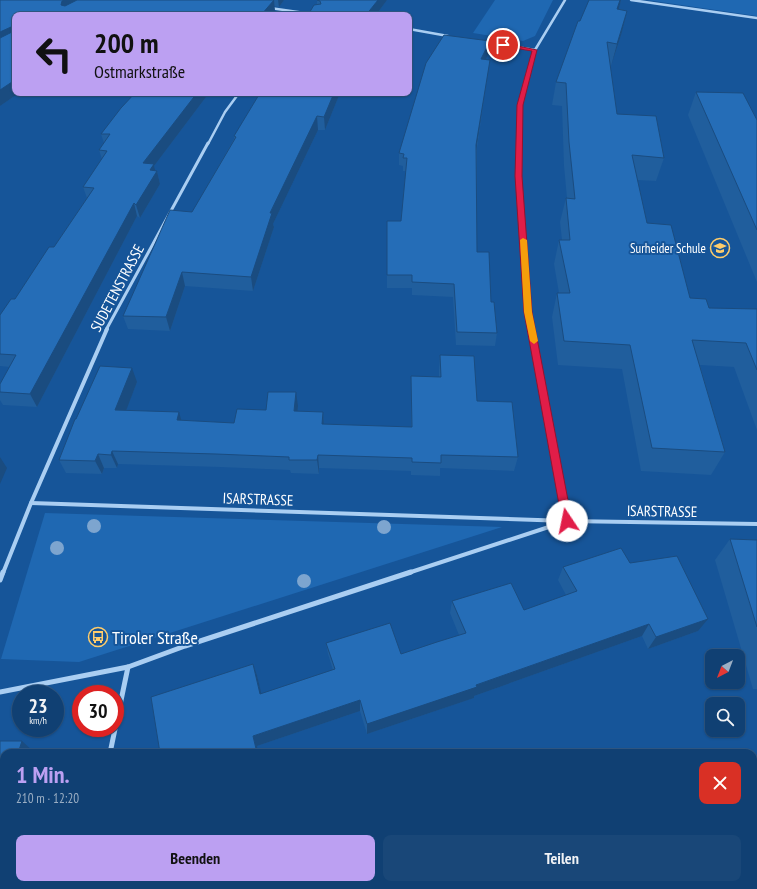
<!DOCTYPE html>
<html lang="de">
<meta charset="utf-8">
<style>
body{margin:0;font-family:"PT Sans Narrow",sans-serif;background:#194778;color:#f1f3f6;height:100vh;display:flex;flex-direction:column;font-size:15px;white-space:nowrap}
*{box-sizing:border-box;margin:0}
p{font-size:13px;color:#9cafc4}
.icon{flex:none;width:22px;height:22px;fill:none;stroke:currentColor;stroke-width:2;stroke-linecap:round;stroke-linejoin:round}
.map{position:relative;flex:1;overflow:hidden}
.sheet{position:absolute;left:0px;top:749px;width:757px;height:140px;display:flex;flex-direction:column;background:#104073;border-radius:12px 12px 0 0;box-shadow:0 1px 3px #0004,0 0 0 1px #305985}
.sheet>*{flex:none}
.hud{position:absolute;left:12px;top:12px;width:400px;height:84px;border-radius:8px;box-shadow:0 1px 3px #0004,0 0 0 1px #305985;background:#bca0f2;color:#111;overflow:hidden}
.needle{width:26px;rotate:222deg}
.controls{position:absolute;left:705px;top:649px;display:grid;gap:8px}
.controls a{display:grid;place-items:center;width:40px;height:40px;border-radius:8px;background:#104073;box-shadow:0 1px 3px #0004,0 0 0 1px #305985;font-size:20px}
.speed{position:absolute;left:12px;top:685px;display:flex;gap:8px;font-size:20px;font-weight:700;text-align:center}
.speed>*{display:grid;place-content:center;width:52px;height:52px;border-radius:50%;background:#104073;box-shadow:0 1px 3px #0004,0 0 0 1px #305985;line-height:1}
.speed small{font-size:10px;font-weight:400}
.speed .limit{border:6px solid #d22;background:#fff;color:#111}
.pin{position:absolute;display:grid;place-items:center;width:34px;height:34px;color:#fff;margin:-17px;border:2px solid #fff;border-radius:50%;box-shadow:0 1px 4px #0007}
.me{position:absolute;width:44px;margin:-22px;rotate:349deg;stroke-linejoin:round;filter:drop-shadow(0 0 3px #0008)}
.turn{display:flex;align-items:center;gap:14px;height:84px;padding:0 16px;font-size:18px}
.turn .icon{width:52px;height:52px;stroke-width:2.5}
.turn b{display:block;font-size:28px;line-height:34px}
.round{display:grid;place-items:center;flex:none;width:42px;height:42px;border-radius:8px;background:#194778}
.headline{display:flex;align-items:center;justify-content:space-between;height:68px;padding:0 16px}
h1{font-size:24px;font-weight:700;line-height:30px;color:#bca0f2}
.cta{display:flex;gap:8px;margin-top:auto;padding:8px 16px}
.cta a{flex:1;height:46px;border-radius:8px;background:#bca0f2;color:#111;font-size:16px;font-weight:700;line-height:46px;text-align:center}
.cta a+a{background:#194778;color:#f1f3f6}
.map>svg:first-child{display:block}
.green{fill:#1f68b2}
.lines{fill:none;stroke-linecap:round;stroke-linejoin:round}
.minor-far3{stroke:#aacef2;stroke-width:2.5}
.minor-far2{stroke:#aacef2;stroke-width:3}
.minor-far1{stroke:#aacef2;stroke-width:4}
.minor{stroke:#aacef2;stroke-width:5}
.tree{fill:#7da5cf}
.wall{fill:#205e9d}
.shaded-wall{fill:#1a4c80}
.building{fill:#256db7;stroke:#1a4c80}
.route{fill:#e11d48;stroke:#92132f}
.slow{fill:#f59e0b}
.labels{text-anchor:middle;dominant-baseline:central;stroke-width:4;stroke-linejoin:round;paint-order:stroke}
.far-poi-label{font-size:13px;fill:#fff;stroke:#165599;text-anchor:end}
.street-label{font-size:15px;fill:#fff;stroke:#165599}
.near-poi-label{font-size:18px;fill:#fff;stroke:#165599;text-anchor:start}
</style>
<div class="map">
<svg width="757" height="889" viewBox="0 0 757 889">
<rect width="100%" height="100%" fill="#165599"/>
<g class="green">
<polygon points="495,0 553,0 535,36 523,41 473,33"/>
<polygon points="647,0 757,0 757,16"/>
<polygon points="45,513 502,527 79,662 1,659"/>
</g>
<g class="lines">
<g class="minor-far3">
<polyline points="631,0 757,18"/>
<polyline points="270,8 319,15"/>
<polyline points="409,29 448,36"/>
<polyline points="486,42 535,50"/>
<polyline points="208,144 225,112 239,93"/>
<polyline points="519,144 520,105 535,50 565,0"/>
</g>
<g class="minor-far2">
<polyline points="519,143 519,176 528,312 531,330"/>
<polyline points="106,330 208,143"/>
</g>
<g class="minor-far1">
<polyline points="31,503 567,521 531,329"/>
<polyline points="3,573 31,503 107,329"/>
<polyline points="408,573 567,521 757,524"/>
</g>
<g class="minor">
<polyline points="0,580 3,572"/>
<polyline points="0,692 128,667 185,646 411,572"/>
<polyline points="110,753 128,667"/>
<polyline points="80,889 81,885"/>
</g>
</g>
<g class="tree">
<circle cx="94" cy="526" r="7"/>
<circle cx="384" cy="527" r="7"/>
<circle cx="57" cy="548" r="7"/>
<circle cx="304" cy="581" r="7"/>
</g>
<g class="wall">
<polygon points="0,0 284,0 279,7 274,6 275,12 15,15 15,93 19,93 0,106"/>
<polygon points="317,0 387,0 376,15 308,15 317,5"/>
<polygon points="621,0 619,9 627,11 622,32 611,66 610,65 617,114 664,158 656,181 637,180 647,223 690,298 709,308 757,309 757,430 734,367 700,365 725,452 711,475 641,471 622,369 558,365 552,317 557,293 559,293 554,264 559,240 562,240 560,222 566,198 567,198 564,166 562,106 552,105 556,82 580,21"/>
<polygon points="490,41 489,53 486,59 488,71 477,148 477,252 491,302 497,333 495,346 456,345 453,297 412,295 412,288 387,288 387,221 401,221 406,171 403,171 403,166 399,165 399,153"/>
<polygon points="696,92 757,120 757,282 688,115"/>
<polygon points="260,93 340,93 325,130 318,130 273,224 274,227 253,291 185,286 170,331 128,329 123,316 192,212 234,139 234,136"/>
<polygon points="206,97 154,166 155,171 157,171 160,184 140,218 137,216 37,407 3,405 0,400 0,384 10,367 0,366 0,315 15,299 54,247 87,198 83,187 102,159 99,150 104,143 101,134"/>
<polygon points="440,355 477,401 518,457 514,471 440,468 440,476 411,475 411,471 319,468 319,474 291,473 290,470 220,467 118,464 117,468 104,468 102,474 66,473 59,460 76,419 137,382 126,410 181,420 234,423 266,410 298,406 297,412 323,412 324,424 411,427 411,376 439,377 439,369"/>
<polygon points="730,539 757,540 757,689 753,689 715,560"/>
<polygon points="630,563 698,631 648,649 642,636 474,696 474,698 367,734 360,711 257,746 258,753 160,753 253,664 257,675 261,694 333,670 328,654 326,643 401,654 459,635 450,613 452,601 524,610 566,595 558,580 563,567"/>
</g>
<g class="shaded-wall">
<polygon points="65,0 92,0 66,13 61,5 62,1"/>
<polygon points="274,0 275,12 272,15 261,15"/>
<polygon points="278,0 284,0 279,7"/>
<polygon points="378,0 387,0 376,15 366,15"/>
<polygon points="620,0 621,0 617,17 617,9"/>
<polygon points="627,11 622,32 611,66 617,44"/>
<polygon points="11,27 15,37 0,46 0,32"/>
<polygon points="490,41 489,53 480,71 481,59"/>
<polygon points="490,60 488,71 475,157 476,145"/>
<polygon points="15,80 15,93 19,93 0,106 0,90"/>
<polygon points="197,93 209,93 154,166 156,173 157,171 160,184 140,218 136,205 143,163"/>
<polygon points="334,93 340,93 325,130 324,117"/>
<polygon points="317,116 318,130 273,224 274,227 253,291 251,277 270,213"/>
<polygon points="134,203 137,216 37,407 30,394"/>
<polygon points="182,272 185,286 170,331 166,317"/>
<polygon points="132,368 137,382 121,424 115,410"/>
<polygon points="296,392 298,406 296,425 294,411"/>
<polygon points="179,412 183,426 177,420"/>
<polygon points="323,412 324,426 322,424"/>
<polygon points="112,451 118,464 117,468 111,455"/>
<polygon points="98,454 104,468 102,474 95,461"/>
<polygon points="318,455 319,468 319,474 317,460"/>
<polygon points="0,457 7,468 0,484"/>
<polygon points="708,619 698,631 648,649 656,637"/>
<polygon points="649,624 642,636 474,696 474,698 367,734 367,724"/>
<polygon points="253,664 257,675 264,705 260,694"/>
<polygon points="360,700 360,711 257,746 258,753 257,753 253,736"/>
<polygon points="22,741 35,753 18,753"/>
<polygon points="4,799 4,874 0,888 0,812"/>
<polygon points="272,885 275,885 275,889 271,889"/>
</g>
<g class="building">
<polygon points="0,0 65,0 62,1 61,5 65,6 77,0 274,0 261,15 15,15 15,80 0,90 0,38 12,32 13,29 11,27 0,32"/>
<polygon points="317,0 378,0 366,15 308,15 314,5 321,4 320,1"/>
<polygon points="589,0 620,0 617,9 627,11 617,44 607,42 617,114 656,116 664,158 632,155 647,223 671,225 690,298 706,299 709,308 757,309 757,370 746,343 692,340 725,452 652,448 630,345 564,341 557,293 570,293 559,240 570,240 566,198 575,199 569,142 566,83 556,82 578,21 580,21"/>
<polygon points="444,35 490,41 481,59 490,60 476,145 477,252 489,252 491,302 494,302 497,333 457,332 454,284 412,282 412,275 387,275 387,221 401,221 407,158 403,158 404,154 399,153 426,63"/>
<polygon points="696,92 743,93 757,120 757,230"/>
<polygon points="135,93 197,93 143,163 154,164 150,170 157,171 136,205 134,203 30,394 0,392 0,384 16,355 0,354 0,315 11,299 15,299 49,247 54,247 94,188 83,187 107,151 99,150 110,134 101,134 121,108"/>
<polygon points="260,93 334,93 324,117 317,116 270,213 272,213 251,277 182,272 166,317 123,316 170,210 192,212 236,137 234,136"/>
<polygon points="440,355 474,356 477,401 512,402 518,457 441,455 441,463 412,462 412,458 318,455 317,460 289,460 289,457 216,454 112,451 111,455 98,454 95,461 59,460 75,419 76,419 100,366 132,368 115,410 179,412 177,420 234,423 237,409 266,410 268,392 296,392 294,411 323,412 322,424 412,427 411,376 441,377"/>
<polygon points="730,539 757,540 757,627"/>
<polygon points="621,548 630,563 677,556 708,619 656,637 649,624 476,685 477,687 367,724 360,700 253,736 257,753 160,753 151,697 253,664 260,694 335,669 326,643 390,623 401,654 437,642 466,633 452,601 511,583 524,610 577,591 563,567"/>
<polygon points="0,741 22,741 18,753 4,753 4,799 0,812"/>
<polygon points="132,885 272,885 271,889 131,889"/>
</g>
<polygon class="route" points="503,43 537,50 523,105 522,176 532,312 572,521 571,524 567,525 564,524 562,521 524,312 515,176 517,105 532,51 502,46 501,45"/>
<polygon class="slow" points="523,238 527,240 532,312 538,341 534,344 530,341 524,312 520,240"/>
<defs>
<symbol id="school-ring" viewBox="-11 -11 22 22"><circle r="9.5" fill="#165599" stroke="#ffcd6b" stroke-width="1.5"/><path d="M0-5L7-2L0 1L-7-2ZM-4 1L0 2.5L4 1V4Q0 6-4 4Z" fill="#ffcd6b"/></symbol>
<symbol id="bus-ring" viewBox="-11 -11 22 22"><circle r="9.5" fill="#165599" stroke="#ffcd6b" stroke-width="1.5"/><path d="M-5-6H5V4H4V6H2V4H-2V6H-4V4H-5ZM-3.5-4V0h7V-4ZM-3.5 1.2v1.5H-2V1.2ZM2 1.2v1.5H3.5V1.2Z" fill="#ffcd6b"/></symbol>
</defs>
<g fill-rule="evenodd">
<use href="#school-ring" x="709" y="237" width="22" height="22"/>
<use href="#bus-ring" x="87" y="626" width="22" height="22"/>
</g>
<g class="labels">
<g class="far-poi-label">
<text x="706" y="248">Surheider Schule</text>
</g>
<g class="street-label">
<text transform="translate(117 288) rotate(-62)">SUDETENSTRASSE</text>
<text transform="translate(258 499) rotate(2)">ISARSTRASSE</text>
<text transform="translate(662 511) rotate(1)">ISARSTRASSE</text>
</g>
<g class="near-poi-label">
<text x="112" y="637">Tiroler Straße</text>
</g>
</g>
</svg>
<div class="controls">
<a><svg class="needle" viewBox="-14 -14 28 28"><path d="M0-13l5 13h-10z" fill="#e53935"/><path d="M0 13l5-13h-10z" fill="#9cafc4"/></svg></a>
<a><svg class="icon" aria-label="search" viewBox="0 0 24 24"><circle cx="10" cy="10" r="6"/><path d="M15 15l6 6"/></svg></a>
</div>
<div class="speed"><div>23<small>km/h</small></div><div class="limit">30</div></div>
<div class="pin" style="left:503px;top:45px;background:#d93025"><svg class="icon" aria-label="arrive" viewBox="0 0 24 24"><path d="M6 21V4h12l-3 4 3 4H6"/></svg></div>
<svg class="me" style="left:567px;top:521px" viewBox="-20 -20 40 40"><circle r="19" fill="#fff"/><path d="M0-13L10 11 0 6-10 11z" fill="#e11d48"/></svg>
<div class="hud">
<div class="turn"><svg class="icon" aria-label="left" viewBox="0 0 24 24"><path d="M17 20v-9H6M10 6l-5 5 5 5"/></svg><div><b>200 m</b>Ostmarkstraße</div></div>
</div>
<section class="sheet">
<div class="headline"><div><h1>1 Min.</h1><p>210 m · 12:20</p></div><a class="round" style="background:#d93025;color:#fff"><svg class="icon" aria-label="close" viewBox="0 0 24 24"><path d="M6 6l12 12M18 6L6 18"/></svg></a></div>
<div class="cta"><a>Beenden</a><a>Teilen</a></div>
</section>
</div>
